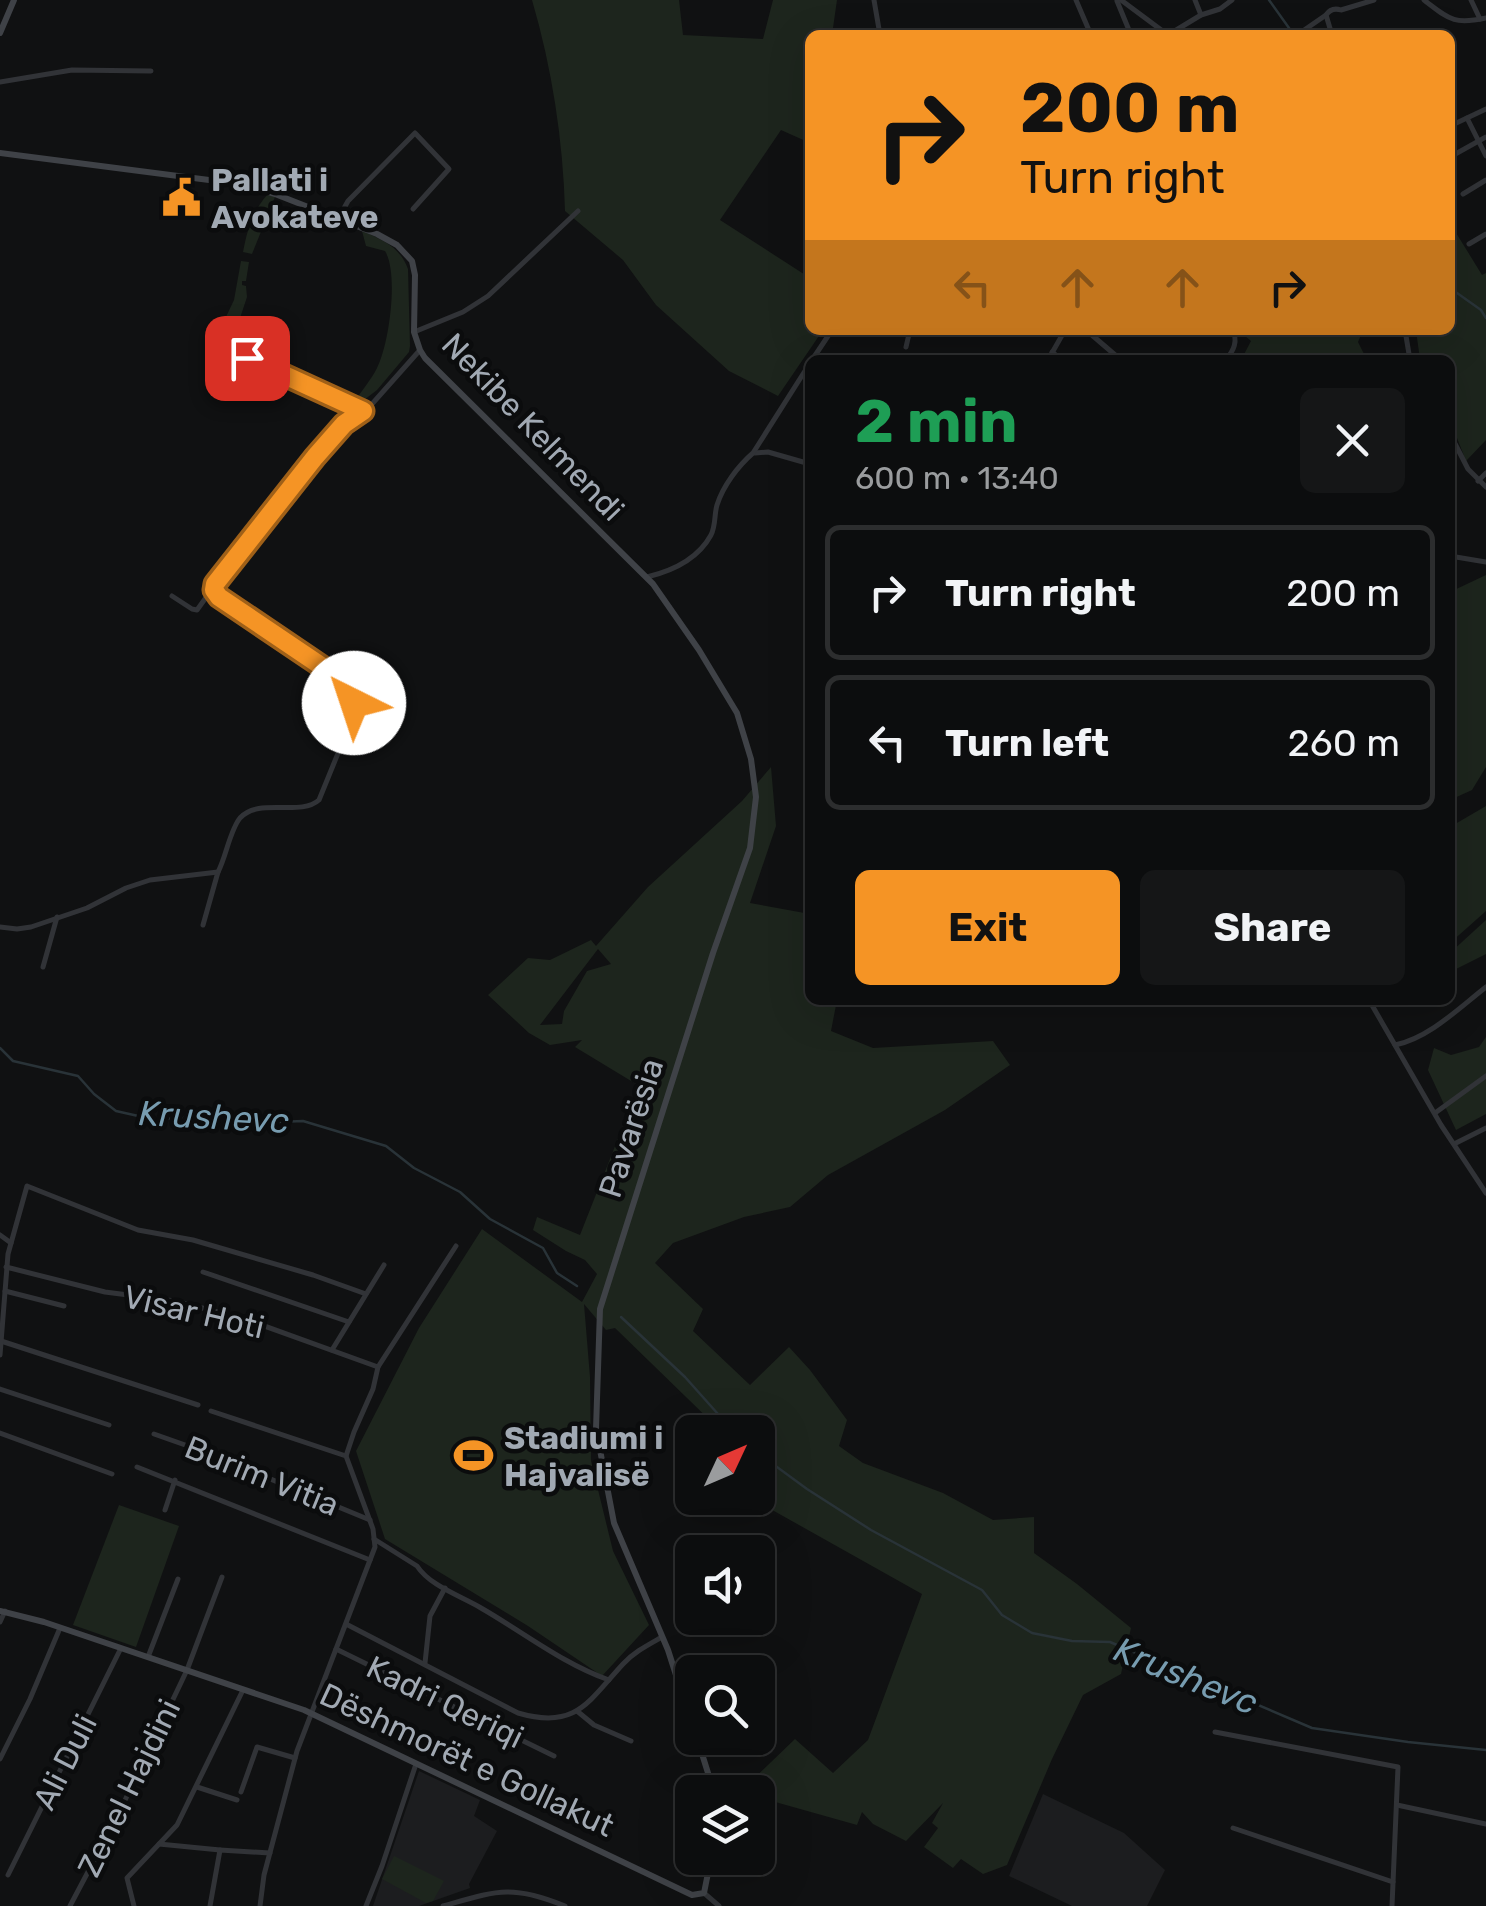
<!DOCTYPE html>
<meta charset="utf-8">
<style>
body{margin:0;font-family:Rubik,sans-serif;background:#151617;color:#f1f3f6;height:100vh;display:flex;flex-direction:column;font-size:38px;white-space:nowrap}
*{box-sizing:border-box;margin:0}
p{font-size:32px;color:#9a9c9e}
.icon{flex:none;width:55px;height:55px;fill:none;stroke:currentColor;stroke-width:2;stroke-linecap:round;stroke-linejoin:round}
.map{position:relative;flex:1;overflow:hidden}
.panel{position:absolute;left:805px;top:355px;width:650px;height:650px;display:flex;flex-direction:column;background:#0c0d0e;border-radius:15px;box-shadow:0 10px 40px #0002,0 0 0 2px #2c2d2e}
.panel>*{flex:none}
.guide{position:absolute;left:805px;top:30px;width:650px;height:305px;border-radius:15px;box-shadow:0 10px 40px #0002,0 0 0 2px #2c2d2e;background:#f59425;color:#111;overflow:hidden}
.needle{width:65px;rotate:46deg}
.buttons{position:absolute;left:675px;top:1415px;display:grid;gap:20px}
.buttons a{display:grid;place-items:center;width:100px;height:100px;border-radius:15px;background:#0c0d0e;box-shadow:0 10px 40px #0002,0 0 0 2px #2c2d2e;font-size:50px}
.pin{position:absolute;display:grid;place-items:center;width:85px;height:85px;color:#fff;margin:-42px;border-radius:20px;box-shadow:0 5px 15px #0006}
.me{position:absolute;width:110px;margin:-55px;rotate:319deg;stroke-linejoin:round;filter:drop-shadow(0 0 8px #0008)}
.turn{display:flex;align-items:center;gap:35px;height:210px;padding:0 50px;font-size:45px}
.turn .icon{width:130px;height:130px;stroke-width:2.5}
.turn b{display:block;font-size:70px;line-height:85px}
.lanes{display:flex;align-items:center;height:95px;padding:0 50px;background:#0003;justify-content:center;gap:50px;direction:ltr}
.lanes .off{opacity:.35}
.round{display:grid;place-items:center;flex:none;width:105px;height:105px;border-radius:15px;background:#151617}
.headline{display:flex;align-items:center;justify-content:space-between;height:170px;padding:0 50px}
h1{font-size:60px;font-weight:700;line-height:75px;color:#1e9e55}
.primary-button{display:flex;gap:20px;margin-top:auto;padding:20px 50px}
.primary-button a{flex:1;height:115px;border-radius:15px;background:#f59425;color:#111;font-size:40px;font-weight:700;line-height:115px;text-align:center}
.primary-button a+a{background:#151617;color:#f1f3f6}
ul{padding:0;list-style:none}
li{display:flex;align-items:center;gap:30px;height:135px;margin:0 20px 15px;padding:0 30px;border:5px solid #2c2d2e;border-radius:15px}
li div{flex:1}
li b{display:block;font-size:38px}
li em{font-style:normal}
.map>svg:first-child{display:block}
.built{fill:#1c1d1f}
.green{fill:#1d251d;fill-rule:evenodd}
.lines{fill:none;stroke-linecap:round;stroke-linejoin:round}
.stream{stroke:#293338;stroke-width:2.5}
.street{stroke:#313337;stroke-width:5}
.secondary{stroke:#3f4247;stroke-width:6}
.route-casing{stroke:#9f6018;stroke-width:25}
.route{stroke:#f59425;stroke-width:18}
.labels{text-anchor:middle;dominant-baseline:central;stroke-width:9;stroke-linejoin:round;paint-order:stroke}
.poi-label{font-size:32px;font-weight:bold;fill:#a1a9b3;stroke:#0b0c0d;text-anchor:start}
.street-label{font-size:32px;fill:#a1a9b3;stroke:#0b0c0d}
.water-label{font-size:35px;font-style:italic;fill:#779cb0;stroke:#0b0c0d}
</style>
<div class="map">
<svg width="1486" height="1906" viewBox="0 0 1486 1906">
<rect width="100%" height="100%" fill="#101112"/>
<g class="built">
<polygon points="419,1771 480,1800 474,1816 497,1831 469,1884 470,1888 419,1906 373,1906"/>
<polygon points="1043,1794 1124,1833 1165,1870 1147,1906 1072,1906 1009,1876"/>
</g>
<g class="green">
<path d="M532,0h147l4,35 80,4 10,-39h64l-5,35h-22v108l-29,-13 -61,90 90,58v52h13l-45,66 -49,-25 -73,-66 -33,-45 -58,-49c-2,-71 -13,-143 -33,-211z"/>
<path d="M267,195l8,2 -23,57 -9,-2c4,-21 9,-40 24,-57z"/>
<polygon points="1450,223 1482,275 1486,273 1486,440 1466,461 1450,420 1450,360 1420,360 1416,330 1450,330"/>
<path d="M362,231c21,9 38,16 46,38l2,77 -1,6 -32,38 -17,13 -5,-2c7,-11 16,-21 22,-33 12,-23 22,-94 8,-117l-19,-5z"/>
<polygon points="241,261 249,262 246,281 242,281 242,285 246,286 247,297 240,318 251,321 248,340 252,341 251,355 240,350 239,346 231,343 230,346 216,338 234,300"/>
<polygon points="1238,330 1363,330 1358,342 1367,360 1241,360 1251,341"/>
<polygon points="1486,575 1486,767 1472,790 1450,800 1450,592"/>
<path d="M771,767l5,59 -26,77 60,11v86h27l-6,31 42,17 120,-7 17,24 -65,45 -117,65 -38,32 -46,10 -71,26 -18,20 48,46 -10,22 57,54 39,-38 21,23 37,50 -8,26 24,17 80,30 50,27 41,-3v36l43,31 54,44 -10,46 -38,21 -31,64 -45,106 -24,9 -22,-15 -8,9 -29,-21 14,-19 -6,-5 11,-20 -37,38 -33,-17 -11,-12 -5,13 -99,-28v-5h-10l-4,-4 51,-49 38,34 35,-33 54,-146 -164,-92v-70h-36l-107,-104 -9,2 -22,-26 6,73 1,84 22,90 36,74 -47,51 -74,-50 -143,-87 -29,-88 63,-123 63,-99 100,73 15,-28 -12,-14 -19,-9 -33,-21 4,-13 43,18 56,-142 5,-6 -66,-40 7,-7 -32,5 -21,-12 -41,-38 40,-37 22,2 41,-20 5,6 52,-59 94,-86zM598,949l13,15 -24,7 -23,40 -2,13 -22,1z"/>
<polygon points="1486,806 1486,911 1450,943 1450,827"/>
<polygon points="1486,920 1486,954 1450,972 1450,953"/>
<polygon points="1486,1037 1486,1114 1456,1130 1428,1070 1434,1048 1451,1055 1479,1047"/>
<polygon points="119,1505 179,1526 136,1647 73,1625"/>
<polygon points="394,1856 444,1881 433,1901 426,1903 382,1879"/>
</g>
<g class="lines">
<g class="stream">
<polyline points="1269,0 1294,35"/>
<polyline points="1450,288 1481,310 1486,318"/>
<polyline points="0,1048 13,1061 78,1076 94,1094 116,1111 156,1120 205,1115 278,1122 303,1121 386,1146 414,1168 460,1192 490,1219 543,1248 557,1273 577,1286"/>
<polyline points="621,1317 685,1377 734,1432"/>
<polyline points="758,1453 807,1489 871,1530 982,1590 1002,1615 1032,1633 1072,1641 1110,1642 1312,1728 1408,1742 1486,1750"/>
</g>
<g class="street">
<polyline points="874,0 880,35"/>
<polyline points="1076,0 1091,35"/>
<polyline points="1121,0 1168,35"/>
<polyline points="1195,0 1201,15"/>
<path d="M1424,0c25,19 29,25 62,18"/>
<polyline points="1471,0 1480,19"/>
<polyline points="1117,1 1131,35"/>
<polyline points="1168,35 1201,15 1220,9 1232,0"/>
<polyline points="1297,35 1326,15"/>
<path d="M1332,35l-6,-20c4,-6 9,-7 15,-5l33,-10"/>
<polyline points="0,82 72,70 151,71"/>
<polyline points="1467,118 1486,156"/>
<polyline points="1450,126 1486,109"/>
<polyline points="1450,157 1486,137"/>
<polyline points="1463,194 1486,180"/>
<polyline points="338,219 348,201 415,133 449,169 413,209"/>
<polyline points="1469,244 1486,234"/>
<polyline points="1086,330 1121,360"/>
<polyline points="1405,330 1410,360"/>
<polyline points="414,332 463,312 488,296 578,211"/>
<polyline points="219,345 363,411"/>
<polyline points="906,347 910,330"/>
<polyline points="1052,352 1062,360"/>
<polyline points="812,360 832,330"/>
<polyline points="1048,360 1065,330"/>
<path d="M1226,360c7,-9 13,-19 6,-30"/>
<polyline points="1450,434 1468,469 1486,487"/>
<polyline points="755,453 768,452 810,464"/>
<polyline points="1478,481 1486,473"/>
<polyline points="1450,556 1486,562"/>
<path d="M647,577c25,-6 51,-18 64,-42 5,-10 3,-20 6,-30 6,-19 21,-39 36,-52l57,-90"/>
<polyline points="172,596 192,609 197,610 220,578 315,457 345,424 372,404 420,350"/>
<polyline points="203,925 218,872"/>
<path d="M0,927l17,2 14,-2 56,-19 39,-20 24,-8 68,-8c8,-15 12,-42 22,-54 19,-21 60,-1 79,-18l35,-86c1,-17 -4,-27 -18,-38l-117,-79 -5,-11"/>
<polyline points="43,967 57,917"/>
<polyline points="1369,1000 1441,1125 1486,1193"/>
<path d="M1395,1045c34,-7 64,-37 91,-58"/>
<polyline points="1435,1113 1486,1076"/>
<polyline points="1454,1144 1486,1128"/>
<polyline points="0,1235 11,1243"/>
<polyline points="6,1267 105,1292 175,1301 245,1319 378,1367"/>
<polyline points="203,1272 349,1322"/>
<polyline points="5,1291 64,1306"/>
<polyline points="1,1341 198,1405"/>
<polyline points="332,1350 384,1265"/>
<polyline points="0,1355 8,1254 27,1186 138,1230 193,1240 313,1275 366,1294"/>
<polyline points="0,1389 109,1425"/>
<polyline points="211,1411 346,1456"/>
<polyline points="0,1433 112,1474"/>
<polyline points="154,1434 205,1452 370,1520"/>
<polyline points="137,1467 370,1560"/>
<polyline points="165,1510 175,1480"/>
<path d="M374,1539l43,27c13,20 44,30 64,42 42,24 82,56 128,72"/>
<polyline points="0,1622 5,1611"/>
<path d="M346,1624l172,89c58,17 70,-11 105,-49 11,-12 25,-19 39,-27"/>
<polyline points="336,1649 554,1756"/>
<polyline points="148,1657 178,1579"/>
<polyline points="425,1663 430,1616 445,1588"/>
<polyline points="577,1711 594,1725 631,1741"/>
<polyline points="1215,1732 1398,1767 1392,1906"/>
<polyline points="0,1759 30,1699 60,1628"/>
<polyline points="197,1787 237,1800"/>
<polyline points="241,1792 257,1747 295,1758"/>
<polyline points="1397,1805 1486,1824"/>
<polyline points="1233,1828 1393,1882"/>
<polyline points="159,1844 220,1850"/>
<polyline points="8,1875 121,1648"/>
<polyline points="704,1893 719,1906"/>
<polyline points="70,1906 117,1817 187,1670 222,1577"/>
<polyline points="134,1906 127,1878 177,1825 243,1690"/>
<polyline points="210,1906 220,1850 270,1853"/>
<polyline points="260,1906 264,1875 297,1751 375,1547 373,1529 346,1456 354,1432 373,1389 378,1367 456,1246"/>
<polyline points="366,1906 382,1866 416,1764"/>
<path d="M443,1906c53,-15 68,-22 122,0"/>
</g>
<g class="secondary">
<polyline points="0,33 14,0"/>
<polyline points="0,153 240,184 275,194 377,234 397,245 412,261 415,275 414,332 420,350 425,358 653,584 699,650 737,713 751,759 756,797 750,848 713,953 600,1309 596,1429 614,1523 668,1650 692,1725"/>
<polyline points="0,1611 44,1622 304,1710 692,1895 704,1893 711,1858"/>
<polyline points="697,1738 714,1792"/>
</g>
</g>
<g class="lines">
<defs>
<polyline id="route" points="247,358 363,411 344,424 315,457 215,584 214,590 219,597 336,676 350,689 354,703"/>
</defs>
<use href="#route" class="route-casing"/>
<use href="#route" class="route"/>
</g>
<defs>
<symbol id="civic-bare" viewBox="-9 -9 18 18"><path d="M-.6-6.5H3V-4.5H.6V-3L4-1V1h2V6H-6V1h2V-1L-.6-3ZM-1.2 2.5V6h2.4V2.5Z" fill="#f59425" stroke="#0b0c0d" stroke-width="2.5" paint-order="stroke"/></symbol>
<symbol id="stadium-bare" viewBox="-9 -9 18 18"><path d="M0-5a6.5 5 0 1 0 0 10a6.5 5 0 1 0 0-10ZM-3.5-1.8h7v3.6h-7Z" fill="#f59425" stroke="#0b0c0d" stroke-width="2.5" paint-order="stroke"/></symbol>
</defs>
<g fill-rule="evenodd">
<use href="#civic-bare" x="154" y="170" width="55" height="55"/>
<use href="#stadium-bare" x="446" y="1428" width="55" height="55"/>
</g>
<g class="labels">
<g class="poi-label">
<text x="211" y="180">Pallati i<tspan x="211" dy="37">Avokateve</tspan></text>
<text x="504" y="1438">Stadiumi i<tspan x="504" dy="37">Hajvalisë</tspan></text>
</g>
<g class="street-label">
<text transform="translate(533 427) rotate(46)">Nekibe Kelmendi</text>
<text transform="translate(631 1128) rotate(-72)">Pavarësia</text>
<text transform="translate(194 1312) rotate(13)">Visar Hoti</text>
<text transform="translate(262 1476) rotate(22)">Burim Vitia</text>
<text transform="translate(445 1702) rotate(26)">Kadri Qeriqi</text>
<text transform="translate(467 1760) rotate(25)">Dëshmorët e Gollakut</text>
<text transform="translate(65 1762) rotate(-63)">Ali Duli</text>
<text transform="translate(129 1788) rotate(-64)">Zenel Hajdini</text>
</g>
<g class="water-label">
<text transform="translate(214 1117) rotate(3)">Krushevc</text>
<text transform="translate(1186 1676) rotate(22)">Krushevc</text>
</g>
</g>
</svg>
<div class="buttons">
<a><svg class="needle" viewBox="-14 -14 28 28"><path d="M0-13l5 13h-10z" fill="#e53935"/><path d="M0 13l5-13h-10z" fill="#9a9c9e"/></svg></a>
<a><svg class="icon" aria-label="sound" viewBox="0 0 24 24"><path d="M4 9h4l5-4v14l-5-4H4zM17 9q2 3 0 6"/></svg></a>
<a><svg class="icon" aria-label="search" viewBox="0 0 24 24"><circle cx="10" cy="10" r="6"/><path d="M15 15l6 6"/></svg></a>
<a><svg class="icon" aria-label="layers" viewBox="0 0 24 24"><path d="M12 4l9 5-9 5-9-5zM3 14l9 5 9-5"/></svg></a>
</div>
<div class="pin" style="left:247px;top:358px;background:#d93025"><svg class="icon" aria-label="arrive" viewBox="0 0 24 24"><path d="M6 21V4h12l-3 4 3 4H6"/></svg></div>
<svg class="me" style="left:354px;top:703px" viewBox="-20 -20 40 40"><circle r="19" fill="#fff"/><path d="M0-13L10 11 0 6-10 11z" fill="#f59425"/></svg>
<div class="guide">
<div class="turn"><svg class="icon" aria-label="right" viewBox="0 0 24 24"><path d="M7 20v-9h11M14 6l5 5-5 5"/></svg><div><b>200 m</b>Turn right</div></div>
<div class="lanes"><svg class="icon off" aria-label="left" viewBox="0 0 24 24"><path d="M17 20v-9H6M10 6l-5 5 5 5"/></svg><svg class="icon off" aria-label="ahead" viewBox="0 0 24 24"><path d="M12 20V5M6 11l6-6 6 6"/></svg><svg class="icon off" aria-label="ahead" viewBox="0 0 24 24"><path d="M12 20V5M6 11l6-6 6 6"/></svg><svg class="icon" aria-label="right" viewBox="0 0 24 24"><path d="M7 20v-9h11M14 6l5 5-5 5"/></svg></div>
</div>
<section class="panel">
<div class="headline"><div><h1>2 min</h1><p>600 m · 13:40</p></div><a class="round"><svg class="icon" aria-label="close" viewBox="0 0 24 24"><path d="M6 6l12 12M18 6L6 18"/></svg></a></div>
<ul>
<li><svg class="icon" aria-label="right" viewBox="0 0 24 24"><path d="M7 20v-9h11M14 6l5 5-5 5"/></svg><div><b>Turn right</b></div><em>200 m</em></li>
<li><svg class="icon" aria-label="left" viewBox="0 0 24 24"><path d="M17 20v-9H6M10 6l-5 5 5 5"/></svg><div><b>Turn left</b></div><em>260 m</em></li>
</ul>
<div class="primary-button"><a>Exit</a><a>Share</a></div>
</section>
</div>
